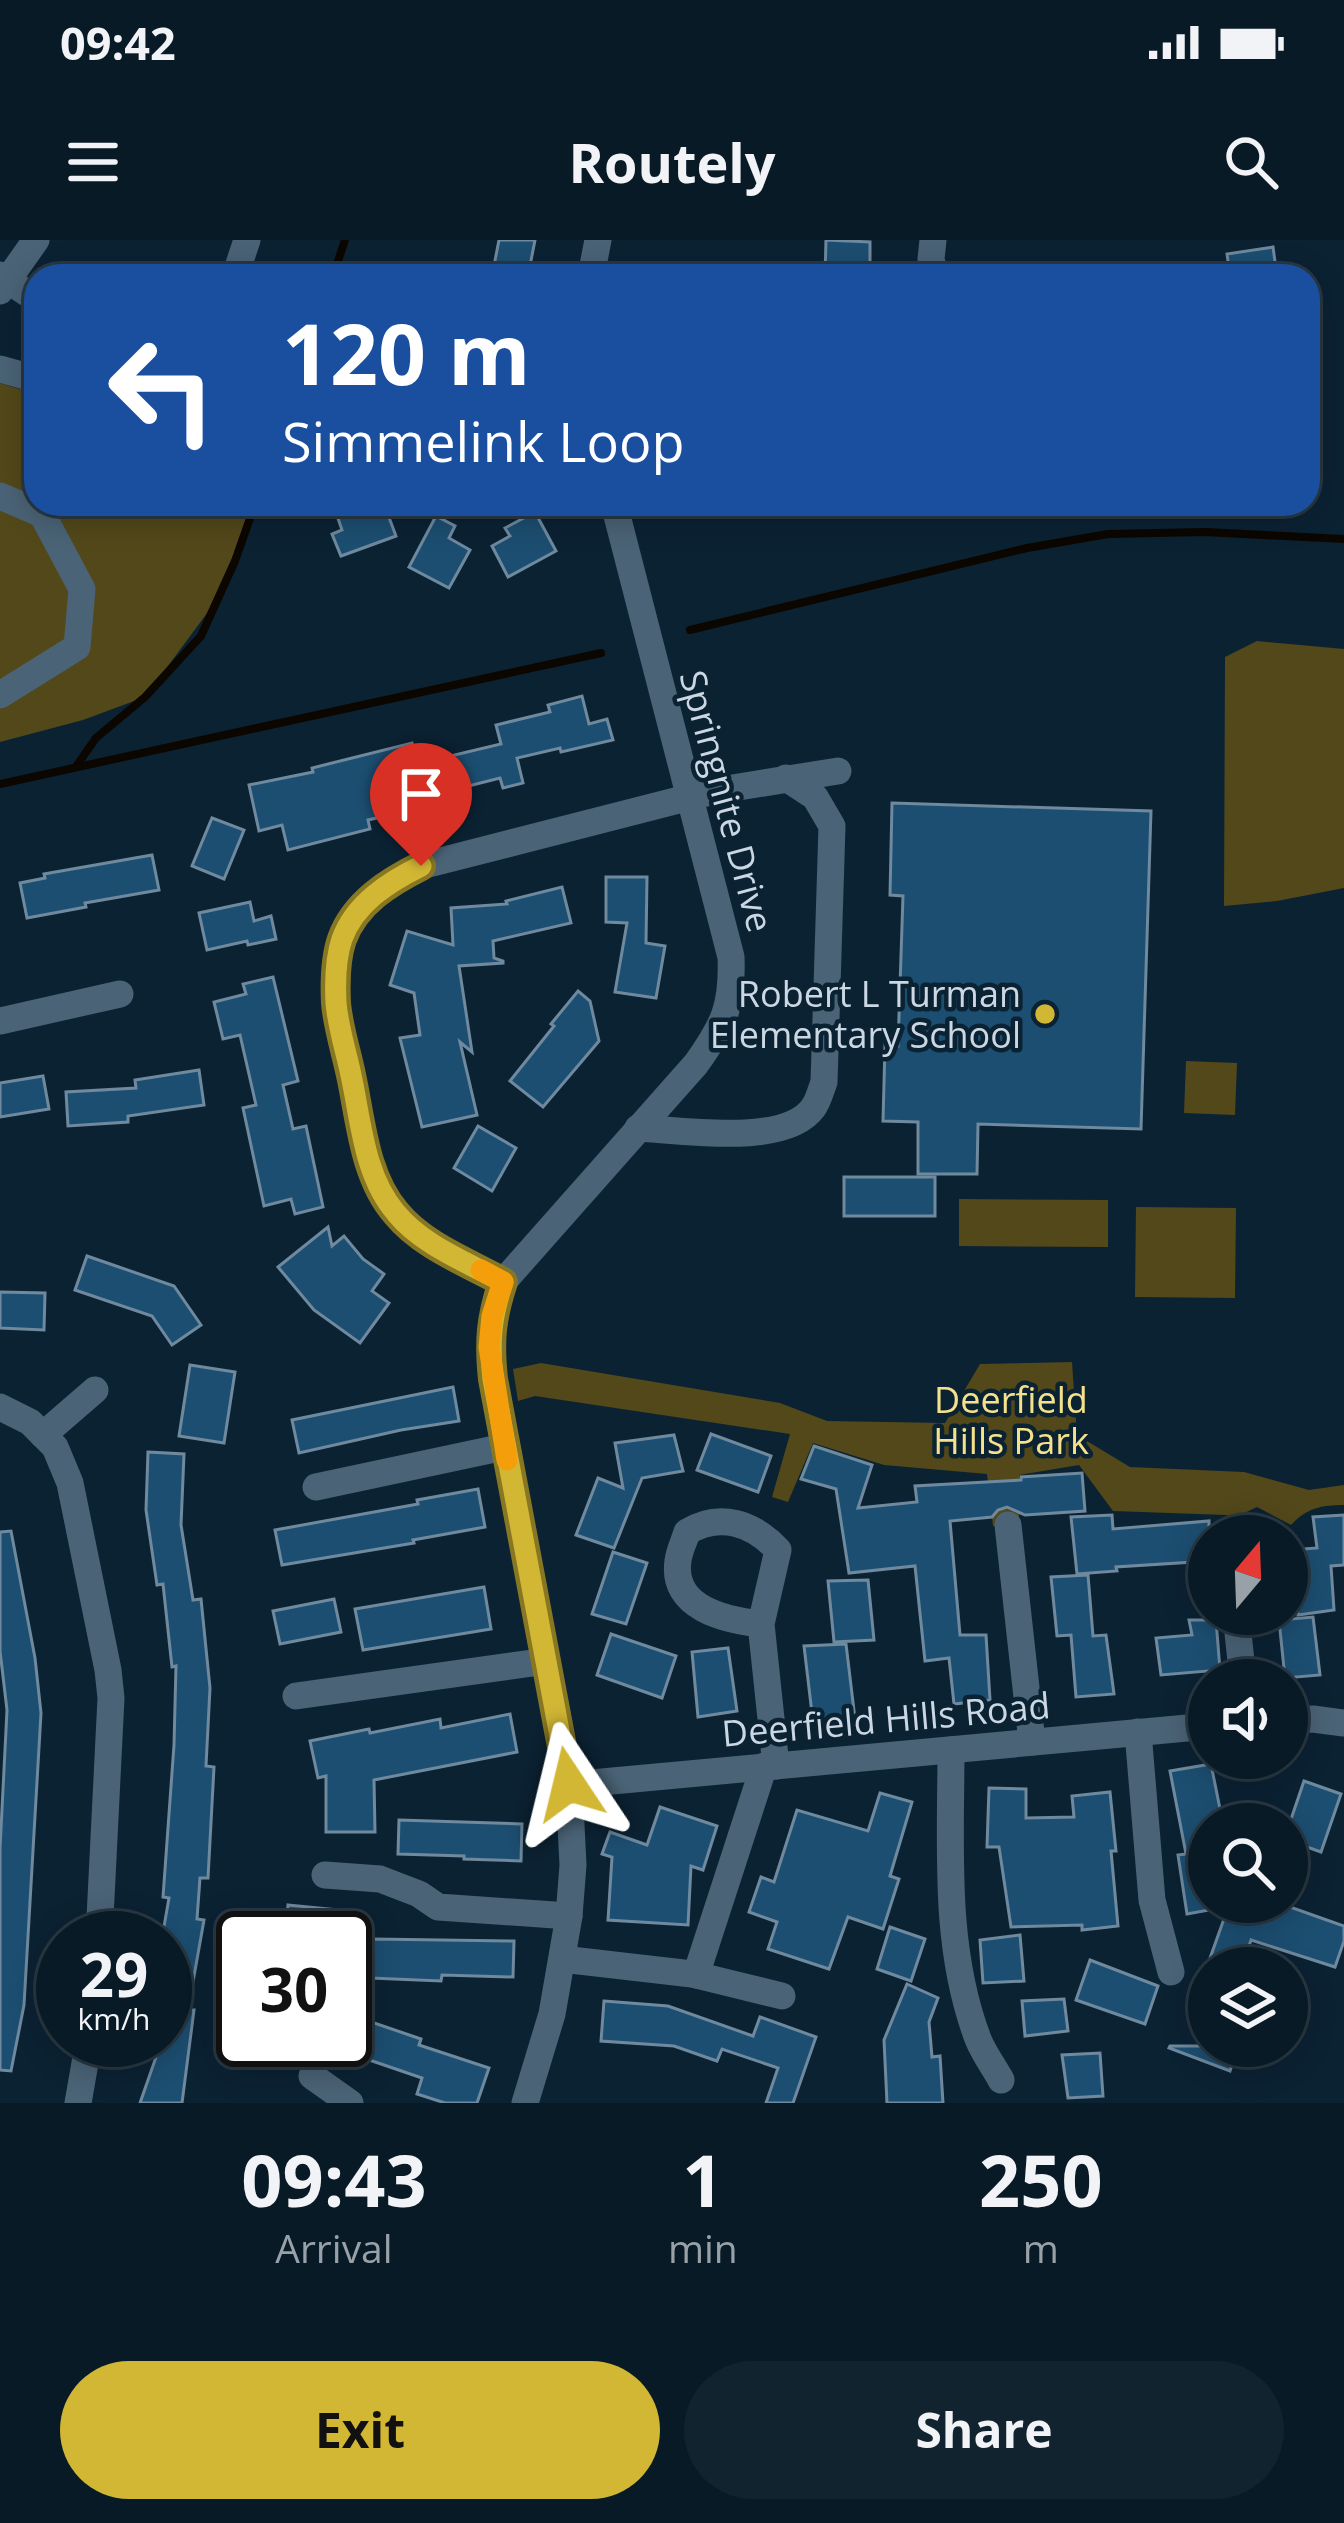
<!DOCTYPE html>
<style>
body{margin:0;font-family:"Open Sans",sans-serif;background:#11232e;color:#f1f3f6;height:100vh;display:flex;flex-direction:column;font-size:45px;white-space:nowrap}
*{box-sizing:border-box;margin:0}
p{font-size:39px;color:#98a1a7}
.icon{flex:none;width:66px;height:66px;fill:none;stroke:currentColor;stroke-width:2;stroke-linecap:round;stroke-linejoin:round}
.map{position:relative;height:1863px;overflow:hidden}
.side{display:flex;flex-direction:column;background:#081a26;flex:1}
.side>*{flex:none}
.banner{position:absolute;left:24px;top:24px;width:1296px;height:252px;border-radius:36px;box-shadow:0 6px 30px #0003,0 0 0 3px #293843;background:#1a4fa0;color:#fff;overflow:hidden}
.needle{width:78px;rotate:19deg}
.fabs{position:absolute;left:1188px;top:1275px;display:grid;gap:24px}
.fabs a{display:grid;place-items:center;width:120px;height:120px;border-radius:50%;background:#081a26;box-shadow:0 6px 30px #0003,0 0 0 3px #293843;font-size:60px}
.speed{position:absolute;left:36px;top:1671px;display:flex;gap:24px;font-size:60px;font-weight:700;text-align:center}
.speed>*{display:grid;place-content:center;width:156px;height:156px;border-radius:50%;background:#081a26;box-shadow:0 6px 30px #0003,0 0 0 3px #293843;line-height:1}
.speed small{font-size:30px;font-weight:400}
.speed .limit{border:6px solid #111;border-radius:18px;background:#fff;color:#111}
.pin{position:absolute;display:grid;place-items:center;width:102px;height:102px;color:#fff;margin:-123px -51px;border-radius:50% 50% 50% 0;rotate:-45deg;box-shadow:0 0 12px #0007}
.pin .icon{rotate:45deg}
.me{position:absolute;width:132px;margin:-66px;rotate:350deg;stroke-linejoin:round;filter:drop-shadow(0 0 9px #0008)}
.turn{display:flex;align-items:center;gap:42px;height:252px;padding:0 60px;font-size:54px}
.turn .icon{width:156px;height:156px;stroke-width:2.5}
.turn b{display:block;font-size:84px;line-height:102px}
.eta{display:flex;justify-content:space-evenly;align-items:center;height:204px;text-align:center}
.eta b{font-size:72px;font-weight:700;line-height:84px}
.primary-button{display:flex;gap:24px;margin-top:auto;padding:24px 60px}
.primary-button a{flex:1;height:138px;border-radius:72px;background:#d2b735;color:#111;font-size:48px;font-weight:700;line-height:138px;text-align:center}
.primary-button a+a{background:#11232e;color:#f1f3f6}
.status{display:flex;justify-content:space-between;align-items:center;height:84px;padding:0 60px;background:#081a26;direction:ltr}
.status svg{height:33px;fill:currentColor}
header{display:flex;justify-content:space-between;align-items:center;height:156px;padding:0 60px;background:#081a26;font-size:54px;font-weight:700}
.map>svg:first-child{display:block}
.green{fill:#52481a}
.lines{fill:none;stroke-linecap:round;stroke-linejoin:round}
.stream{stroke:#0c0600;stroke-width:8}
.building{fill:#1c4e71;stroke:#6f899e;stroke-width:3}
.minor{stroke:#4a6376;stroke-width:27}
.route-casing{stroke:#872;stroke-width:30}
.route{stroke:#d2b735;stroke-width:21}
.slow{stroke:#f59e0b;stroke-width:21}
.poi-dot{fill:#d2b735;stroke:#0b2233;stroke-width:4.5}
.labels{text-anchor:middle;dominant-baseline:central;stroke-width:9;stroke-linejoin:round;paint-order:stroke}
.street-label{font-size:36px;fill:#cbd8e4;stroke:#0b2233}
.poi-label{font-size:36px;fill:#cbd8e4;stroke:#0b2233;text-anchor:end}
.park-label{font-size:36px;fill:#f6e18b;stroke:#0b2233}
</style>
<div class="status"><b>09:42</b><svg viewBox="0 0 49 12"><path d="M0 12V9h3v3zM5 12V6h3v6zM10 12V3h3v9zM15 12V0h3v12zM26 1h20v11H26zM47 4h2v5h-2z"/></svg></div>
<header><svg class="icon" aria-label="menu" viewBox="0 0 24 24"><path d="M4 6h16M4 12h16M4 18h16"/></svg>Routely<svg class="icon" aria-label="search" viewBox="0 0 24 24"><circle cx="10" cy="10" r="6"/><path d="M15 15l6 6"/></svg></header>
<div class="map">
<svg width="1344" height="1863" viewBox="0 0 1344 1863">
<rect width="100%" height="100%" fill="#0b2233"/>
<g class="green">
<polygon points="0,143 36,154 36,264 254,264 219,357 145,457 83,480 0,502"/>
<polygon points="1257,401 1344,409 1344,648 1277,661 1224,666 1225,417"/>
<polygon points="1186,821 1237,823 1235,875 1184,873"/>
<polygon points="959,959 1108,960 1108,1007 959,1006"/>
<polygon points="1136,967 1236,968 1235,1058 1135,1057"/>
<path d="M1072,1122l5,73 53,32 114,5 65,18 35,-5v20c-23,0 -37,3 -53,20l-34,-18 -23,11 -8,-3 -113,-4 -34,-46 -60,10v50l-26,1 -6,-52 -103,-9 -71,-22 -25,59 -16,-5 18,-63 -255,-38 -17,5 -5,-32 28,-6 239,40 47,18 118,2 35,-59z"/>
</g>
<g class="lines">
<g class="stream">
<polyline points="333,36 345,0"/>
<polyline points="690,390 1027,308 1108,294 1205,292 1344,299"/>
<polyline points="77,525 96,498 145,457 201,396 235,321 255,264"/>
<polyline points="0,544 601,413"/>
</g>
</g>
<g class="building">
<polygon points="499,0 535,0 528,36 492,36"/>
<polygon points="826,0 870,2 870,36 825,36"/>
<polygon points="1273,7 1277,36 1230,36 1227,14"/>
<polygon points="333,264 384,264 396,296 341,316 332,294 342,290"/>
<polygon points="535,272 556,311 508,337 492,306 510,296 505,288"/>
<polygon points="436,276 455,286 449,298 470,310 449,348 409,327"/>
<polygon points="582,456 589,484 607,479 613,500 561,512 560,508 517,518 523,543 503,548 500,538 405,562 407,571 368,580 370,589 288,610 282,585 259,591 249,545 313,532 312,528 412,503 417,524 501,504 496,485 550,472 548,465"/>
<polygon points="892,563 1151,571 1141,889 978,884 977,934 918,934 918,882 883,881 885,805 898,806 903,656 890,655"/>
<polygon points="212,578 244,590 224,639 192,626"/>
<polygon points="152,615 159,650 85,663 86,667 27,678 20,643 45,638 44,634"/>
<polygon points="606,637 647,637 646,703 665,706 656,758 615,752 627,683 606,682"/>
<polygon points="562,647 571,683 493,701 494,718 503,721 503,723 459,726 472,812 460,802 477,875 422,887 400,798 420,795 414,753 390,745 407,691 453,705 451,668 507,664 506,661"/>
<polygon points="250,662 254,681 271,676 276,699 248,705 247,701 207,710 199,673"/>
<polygon points="273,737 298,841 283,845 293,889 306,886 323,967 295,974 291,959 264,966 243,868 256,865 240,795 223,799 214,762 246,754 243,744"/>
<polygon points="578,751 590,761 599,801 543,867 510,841 554,786 551,784"/>
<polygon points="199,830 204,865 128,876 128,882 68,886 66,852 136,848 135,840"/>
<polygon points="43,836 49,869 0,877 0,843"/>
<polygon points="478,886 516,908 492,951 454,928"/>
<rect x="844" y="937" width="91" height="39"/>
<polygon points="328,987 332,1006 344,996 363,1019 384,1034 372,1051 389,1063 360,1103 314,1070 278,1027"/>
<polygon points="87,1016 174,1046 201,1085 172,1105 152,1076 75,1050"/>
<polygon points="0,1052 45,1053 44,1090 0,1088"/>
<polygon points="190,1125 235,1132 224,1203 179,1196"/>
<polygon points="453,1147 459,1181 401,1190 299,1213 292,1180"/>
<polygon points="711,1194 771,1216 758,1252 697,1230"/>
<polygon points="674,1195 683,1231 642,1238 614,1308 576,1295 598,1238 623,1248 615,1203"/>
<polygon points="814,1206 872,1225 858,1268 917,1262 915,1246 1021,1240 1021,1237 1082,1233 1085,1271 1025,1275 1007,1267 998,1270 992,1277 950,1281 960,1395 986,1395 990,1460 954,1464 949,1418 925,1421 915,1326 849,1333 836,1249 801,1239"/>
<polygon points="148,1212 184,1214 181,1285 193,1360 201,1359 210,1448 206,1526 214,1527 208,1638 200,1638 197,1679 204,1680 188,1770 194,1770 182,1863 140,1863 162,1800 165,1800 165,1698 162,1698 169,1658 163,1657 174,1505 176,1426 172,1427 163,1344 157,1345 146,1270"/>
<polygon points="478,1249 485,1287 413,1300 414,1303 282,1325 275,1290 418,1264 417,1260"/>
<polygon points="1112,1275 1113,1289 1209,1281 1209,1321 1116,1327 1117,1331 1077,1334 1071,1277"/>
<polygon points="1344,1275 1344,1325 1331,1326 1334,1370 1298,1375 1291,1310 1317,1308 1313,1277"/>
<polygon points="11,1291 35,1418 41,1473 24,1765 11,1831 0,1830 0,1609 7,1470 0,1411 0,1292"/>
<polygon points="613,1312 647,1323 626,1384 592,1374"/>
<polygon points="1088,1335 1093,1396 1106,1395 1114,1454 1076,1457 1071,1395 1057,1396 1051,1337"/>
<polygon points="868,1340 874,1400 834,1402 828,1341"/>
<polygon points="484,1347 491,1389 363,1410 355,1369"/>
<polygon points="334,1359 341,1392 280,1404 273,1371"/>
<polygon points="1313,1377 1320,1435 1285,1438 1279,1380"/>
<polygon points="1189,1380 1216,1380 1220,1430 1161,1435 1156,1398 1192,1395"/>
<polygon points="611,1394 676,1416 662,1458 597,1435"/>
<polygon points="846,1404 855,1479 813,1482 804,1406"/>
<polygon points="728,1408 737,1471 698,1477 692,1412"/>
<polygon points="510,1474 517,1512 374,1540 375,1592 326,1592 326,1536 318,1538 310,1501 369,1489 370,1493 440,1479 441,1488"/>
<polygon points="1211,1524 1223,1584 1209,1584 1209,1670 1187,1674 1178,1615 1186,1614 1170,1531"/>
<polygon points="1304,1541 1341,1554 1321,1612 1287,1600 1287,1591"/>
<polygon points="989,1548 1026,1549 1026,1578 1074,1577 1072,1556 1110,1552 1116,1611 1111,1611 1118,1686 1082,1690 1082,1685 1011,1687 999,1607 987,1607"/>
<polygon points="880,1553 912,1562 890,1636 899,1639 883,1689 848,1677 829,1729 768,1709 777,1682 749,1672 761,1637 774,1642 797,1570 868,1591"/>
<polygon points="660,1567 717,1586 703,1630 691,1626 688,1685 608,1680 612,1617 602,1614 610,1592 647,1605"/>
<polygon points="399,1580 522,1584 521,1621 464,1619 464,1616 398,1614"/>
<polygon points="1230,1662 1276,1662 1344,1686 1344,1701 1335,1727 1251,1700 1242,1728 1226,1728 1209,1721"/>
<polygon points="288,1665 360,1672 357,1698 285,1698"/>
<polygon points="890,1687 925,1699 911,1741 877,1729"/>
<polygon points="1020,1695 1024,1741 983,1743 980,1700"/>
<polygon points="373,1699 514,1701 513,1737 442,1735 441,1741 371,1738"/>
<polygon points="1090,1720 1158,1746 1145,1784 1076,1760"/>
<polygon points="907,1744 938,1758 929,1782 932,1817 940,1816 943,1863 887,1863 884,1800"/>
<polygon points="1064,1759 1068,1791 1025,1796 1022,1761"/>
<polygon points="604,1761 668,1766 753,1796 760,1777 816,1797 793,1863 766,1863 778,1828 722,1809 717,1821 674,1806 601,1801"/>
<polygon points="345,1773 421,1799 419,1805 489,1828 477,1863 445,1863 417,1854 422,1838 349,1813 351,1808 345,1807"/>
<polygon points="1170,1806 1238,1806 1230,1831 1169,1808"/>
<polygon points="1100,1813 1103,1856 1068,1858 1062,1815"/>
</g>
<g class="lines">
<g class="minor">
<polyline points="933,0 931,19 935,36"/>
<polyline points="0,35 36,59"/>
<polyline points="235,36 247,0"/>
<polyline points="591,36 598,0"/>
<polyline points="0,51 36,0"/>
<polyline points="0,129 36,139"/>
<polyline points="0,256 42,274 82,349 77,407 0,455"/>
<polyline points="0,781 120,754"/>
<path d="M638,888c44,2 147,19 175,-20 5,-6 8,-18 11,-26l8,-256 -17,-29 -29,-19"/>
<path d="M503,1042c-36,-20 -80,-37 -107,-69 -32,-37 -35,-92 -45,-138 -5,-24 -13,-48 -15,-72 -1,-21 0,-44 6,-64 13,-36 46,-57 79,-73l293,-75 124,-20"/>
<polyline points="0,1167 30,1182 55,1207 70,1243 108,1430 111,1458 99,1698"/>
<polyline points="43,1195 95,1150"/>
<polyline points="316,1247 504,1207"/>
<polyline points="1008,1285 1032,1502"/>
<polyline points="1266,1296 1268,1291"/>
<polyline points="1239,1374 1238,1393 1243,1440"/>
<path d="M761,1384c-36,-4 -90,-16 -83,-63 1,-10 6,-19 9,-29 33,-20 66,-9 91,18l-17,74 15,142"/>
<polyline points="296,1456 547,1421"/>
<polyline points="1287,1481 1313,1479 1344,1483"/>
<polyline points="1138,1492 1152,1660 1171,1732"/>
<path d="M951,1510c0,96 -8,197 27,289 6,15 16,28 23,41"/>
<polyline points="569,1545 1209,1486"/>
<polyline points="325,1635 380,1639 419,1654 438,1667 569,1676"/>
<polyline points="562,1719 692,1734 782,1756"/>
<polyline points="696,1735 764,1526"/>
<polyline points="312,1836 350,1863"/>
<polyline points="78,1863 89,1800"/>
<path d="M525,1863l27,-89 17,-98 4,-51 -4,-80 -76,-406c-4,-38 -2,-61 10,-97l193,-218c28,-39 37,-58 35,-107l-117,-453"/>
</g>
</g>
<g class="lines">
<defs>
<path id="route" d="M421,626c-32,16 -66,37 -79,73 -7,20 -7,43 -6,64 2,24 10,48 15,72 10,46 13,101 45,138 27,33 71,49 107,69 -12,36 -14,59 -10,97l76,405"/>
</defs>
<use href="#route" class="route-casing"/>
<use href="#route" class="route"/>
<polyline class="slow" points="481,1030 503,1042 492,1076 489,1107 507,1220"/>
</g>
<circle class="poi-dot" cx="1045" cy="774" r="12"/>
<g class="labels">
<g class="street-label">
<text transform="translate(727 561) rotate(75)">Springnite Drive</text>
<text transform="translate(886 1479) rotate(-5)">Deerfield Hills Road</text>
</g>
<g class="poi-label">
<text x="1021" y="753">Robert L Turman<tspan x="1021" dy="41">Elementary School</tspan></text>
</g>
<g class="park-label">
<text x="1011" y="1159">Deerfield<tspan x="1011" dy="41">Hills Park</tspan></text>
</g>
</g>
</svg>
<div class="fabs">
<a><svg class="needle" viewBox="-14 -14 28 28"><path d="M0-13l5 13h-10z" fill="#e53935"/><path d="M0 13l5-13h-10z" fill="#98a1a7"/></svg></a>
<a><svg class="icon" aria-label="sound" viewBox="0 0 24 24"><path d="M4 9h4l5-4v14l-5-4H4zM17 9q2 3 0 6"/></svg></a>
<a><svg class="icon" aria-label="search" viewBox="0 0 24 24"><circle cx="10" cy="10" r="6"/><path d="M15 15l6 6"/></svg></a>
<a><svg class="icon" aria-label="layers" viewBox="0 0 24 24"><path d="M12 4l9 5-9 5-9-5zM3 14l9 5 9-5"/></svg></a>
</div>
<div class="speed"><div>29<small>km/h</small></div><div class="limit">30</div></div>
<div class="pin" style="left:421px;top:626px;background:#d93025"><svg class="icon" aria-label="arrive" viewBox="0 0 24 24"><path d="M6 21V4h12l-3 4 3 4H6"/></svg></div>
<svg class="me" style="left:569px;top:1544px" viewBox="-20 -20 40 40"><path d="M0-17L14 15 0 8-14 15z" fill="#d2b735" stroke="#fff" stroke-width="4"/></svg>
<div class="banner">
<div class="turn"><svg class="icon" aria-label="left" viewBox="0 0 24 24"><path d="M17 20v-9H6M10 6l-5 5 5 5"/></svg><div><b>120 m</b>Simmelink Loop</div></div>
</div>
</div>
<section class="side">
<div class="eta">
<div><b>09:43</b><p>Arrival</p></div>
<div><b>1</b><p>min</p></div>
<div><b>250</b><p>m</p></div>
</div>
<div class="primary-button"><a>Exit</a><a>Share</a></div>
</section>
